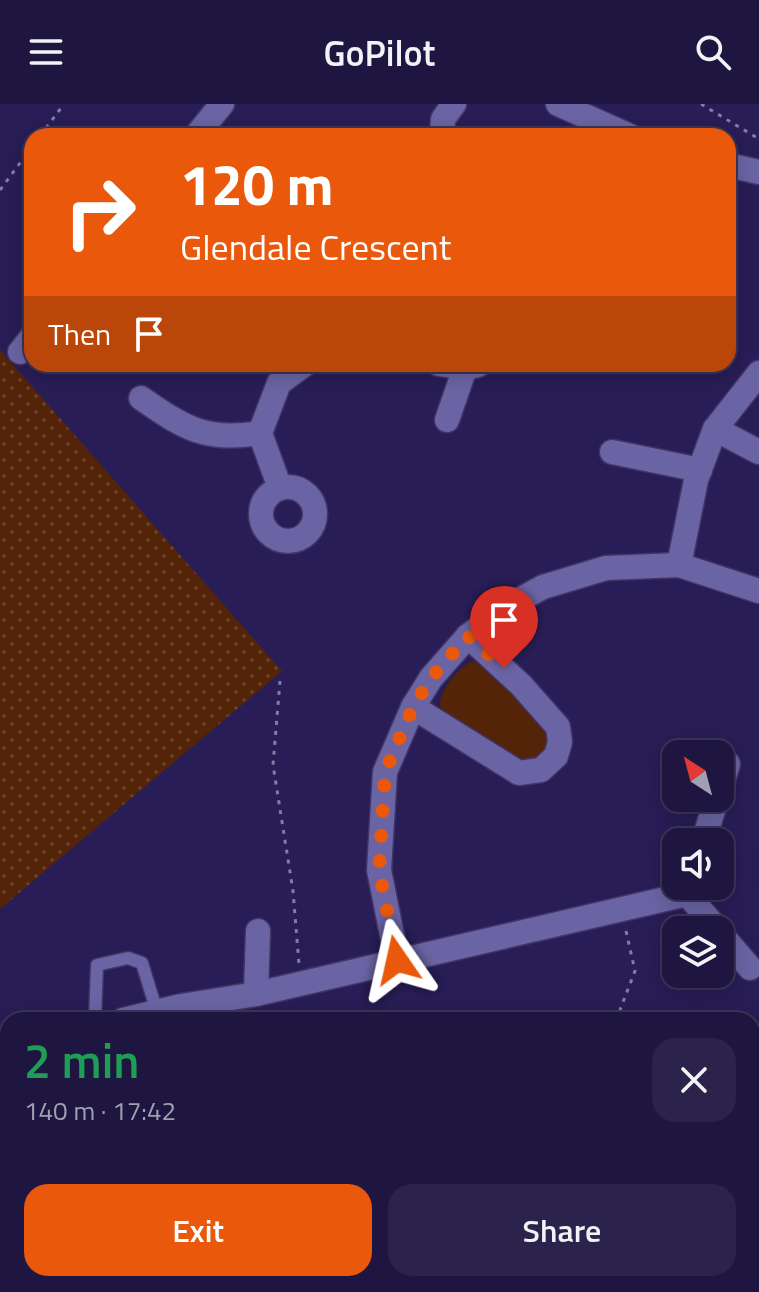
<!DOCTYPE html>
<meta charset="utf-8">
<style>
body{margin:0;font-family:"Titillium Web",sans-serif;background:#2b234b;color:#f1f3f6;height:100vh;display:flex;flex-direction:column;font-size:30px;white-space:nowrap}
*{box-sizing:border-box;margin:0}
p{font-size:26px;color:#a19fb1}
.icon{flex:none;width:44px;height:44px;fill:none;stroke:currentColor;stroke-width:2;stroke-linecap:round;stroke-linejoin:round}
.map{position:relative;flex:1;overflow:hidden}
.details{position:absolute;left:0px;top:908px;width:760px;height:280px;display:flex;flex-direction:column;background:#1e1640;border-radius:24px 24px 0 0;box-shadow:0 4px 20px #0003,0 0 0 2px #3c3559}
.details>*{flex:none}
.hud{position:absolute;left:24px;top:24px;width:712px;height:244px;border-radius:24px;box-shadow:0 4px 20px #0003,0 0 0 2px #3c3559;background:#ea580c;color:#fff;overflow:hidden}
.needle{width:52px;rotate:324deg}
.tools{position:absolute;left:662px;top:636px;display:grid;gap:16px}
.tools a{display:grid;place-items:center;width:72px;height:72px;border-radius:16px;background:#1e1640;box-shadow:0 4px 20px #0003,0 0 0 2px #3c3559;font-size:40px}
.pin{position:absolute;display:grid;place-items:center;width:68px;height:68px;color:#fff;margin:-82px -34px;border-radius:50% 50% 50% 0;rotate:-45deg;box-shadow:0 0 8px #0007}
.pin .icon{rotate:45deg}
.me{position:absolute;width:88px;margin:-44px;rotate:349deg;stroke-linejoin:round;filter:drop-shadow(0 0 6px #0008)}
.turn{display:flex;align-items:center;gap:28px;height:168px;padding:0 24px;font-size:36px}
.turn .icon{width:104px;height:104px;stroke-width:2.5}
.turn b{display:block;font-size:56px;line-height:68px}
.then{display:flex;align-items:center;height:76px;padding:0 24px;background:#0003;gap:16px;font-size:30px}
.round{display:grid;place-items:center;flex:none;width:84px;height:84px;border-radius:24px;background:#2b234b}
.overview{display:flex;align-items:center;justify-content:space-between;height:136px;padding:0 24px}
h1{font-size:48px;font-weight:600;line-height:60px;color:#1e9e55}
.action{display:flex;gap:16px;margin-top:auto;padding:16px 24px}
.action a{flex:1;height:92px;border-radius:24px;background:#ea580c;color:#fff;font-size:32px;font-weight:600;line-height:92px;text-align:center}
.action a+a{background:#2b234b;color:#f1f3f6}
header{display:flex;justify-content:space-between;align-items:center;height:104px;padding:0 24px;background:#1e1640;font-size:36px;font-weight:600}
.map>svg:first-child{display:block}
.grass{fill:#532408}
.park{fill:url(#park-dots)}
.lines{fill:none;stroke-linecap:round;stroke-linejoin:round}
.service-casing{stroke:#423465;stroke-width:15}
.minor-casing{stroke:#423465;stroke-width:27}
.tertiary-casing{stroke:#423465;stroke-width:27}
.path{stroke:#837da5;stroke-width:3;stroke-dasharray:4 6;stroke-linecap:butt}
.service{stroke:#6a64a4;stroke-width:12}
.minor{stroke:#6a64a4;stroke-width:24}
.tertiary{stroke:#6a64a4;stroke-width:24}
.route{stroke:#ea580c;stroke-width:14;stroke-dasharray:0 25.2}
</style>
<header><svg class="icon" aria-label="menu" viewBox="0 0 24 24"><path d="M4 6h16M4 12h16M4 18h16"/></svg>GoPilot<svg class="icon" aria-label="search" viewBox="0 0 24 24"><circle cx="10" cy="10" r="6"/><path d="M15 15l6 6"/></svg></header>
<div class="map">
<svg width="759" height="1188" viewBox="0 0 759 1188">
<defs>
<pattern id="park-dots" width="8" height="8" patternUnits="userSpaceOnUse" patternTransform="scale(2)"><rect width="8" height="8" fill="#532408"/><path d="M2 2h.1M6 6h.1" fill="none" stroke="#6c442d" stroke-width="1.8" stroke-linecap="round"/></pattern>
</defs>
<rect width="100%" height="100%" fill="#281d56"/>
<path class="grass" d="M473,557c18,6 70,55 75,74 1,7 0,12 -4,18 -4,5 -9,8 -16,8 -14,0 -67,-37 -82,-46l-6,-8c-2,-15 19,-41 33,-46z"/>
<polygon class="park" points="0,246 282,567 0,805"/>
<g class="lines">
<defs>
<g id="service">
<polyline points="95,916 97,861 128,854 142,859 157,908"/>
<polyline points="0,1026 8,1035"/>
</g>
<g id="minor">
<polyline points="196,32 222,0"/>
<polyline points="442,32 443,15 454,0"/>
<polyline points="20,248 32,233"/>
<polyline points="439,260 465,264 478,261"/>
<path d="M141,294c43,30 65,44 119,35"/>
<polyline points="447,316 465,264"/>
<polyline points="715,325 759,348"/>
<polyline points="612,348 700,366"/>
<circle cx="288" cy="410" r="27"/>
<polyline points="280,384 260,329 279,279 305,260"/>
<polyline points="679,461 696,376 715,325 759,269"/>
<polyline points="413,603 519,669 541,666 556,652 560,638 558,623 521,581 468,532"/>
<polyline points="720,686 728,660"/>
<polyline points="703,738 717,694"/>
<polyline points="687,790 718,826"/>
<polyline points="720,829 750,864"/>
<polyline points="397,856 379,766 385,668 413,603 431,574 468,532 506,503 543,483 606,464 679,461 759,487"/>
<polyline points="256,890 258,827"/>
<polyline points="123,916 181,902 256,890 687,790"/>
<polyline points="0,973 8,968"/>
<polyline points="237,1180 239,1188"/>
<polyline points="645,1180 652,1188"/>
<polyline points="99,1188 109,1180"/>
</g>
<g id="tertiary">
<polyline points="558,0 630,32"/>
<polyline points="728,61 759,68"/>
</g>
</defs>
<use href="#service" class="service-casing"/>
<use href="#minor" class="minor-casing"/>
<use href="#tertiary" class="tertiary-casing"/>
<g class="path">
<polyline points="701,0 759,35"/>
<polyline points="40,32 64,0"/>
<polyline points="0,86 32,43"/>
<polyline points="280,577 273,661 293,787 299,860"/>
<polyline points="626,827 635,867 620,906 629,916"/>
<polyline points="752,1059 759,1067"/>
</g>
<use href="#service" class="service"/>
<use href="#minor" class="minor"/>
<use href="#tertiary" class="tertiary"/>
</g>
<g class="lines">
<polyline class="route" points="397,856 379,766 385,668 413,603 431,574 468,532 504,564"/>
</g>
</svg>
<div class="tools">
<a><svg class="needle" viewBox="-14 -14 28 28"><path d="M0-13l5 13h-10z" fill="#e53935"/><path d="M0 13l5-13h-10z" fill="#a19fb1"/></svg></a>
<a><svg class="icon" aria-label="sound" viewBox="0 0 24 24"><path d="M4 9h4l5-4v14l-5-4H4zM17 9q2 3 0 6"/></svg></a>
<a><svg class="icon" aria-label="layers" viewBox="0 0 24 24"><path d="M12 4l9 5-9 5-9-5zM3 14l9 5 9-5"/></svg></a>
</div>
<div class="pin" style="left:504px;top:564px;background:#d93025"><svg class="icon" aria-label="arrive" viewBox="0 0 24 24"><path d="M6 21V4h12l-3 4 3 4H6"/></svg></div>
<svg class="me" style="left:397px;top:856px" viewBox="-20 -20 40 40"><path d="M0-17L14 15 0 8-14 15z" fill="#ea580c" stroke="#fff" stroke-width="4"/></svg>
<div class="hud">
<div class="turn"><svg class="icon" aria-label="right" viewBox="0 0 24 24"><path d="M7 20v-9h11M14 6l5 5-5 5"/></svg><div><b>120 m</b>Glendale Crescent</div></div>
<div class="then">Then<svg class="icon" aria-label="arrive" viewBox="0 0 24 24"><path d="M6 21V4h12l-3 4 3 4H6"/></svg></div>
</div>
<section class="details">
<div class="overview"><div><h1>2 min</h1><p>140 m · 17:42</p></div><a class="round"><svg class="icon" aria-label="close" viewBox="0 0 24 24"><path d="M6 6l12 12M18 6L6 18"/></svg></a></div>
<div class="action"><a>Exit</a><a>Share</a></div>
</section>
</div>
